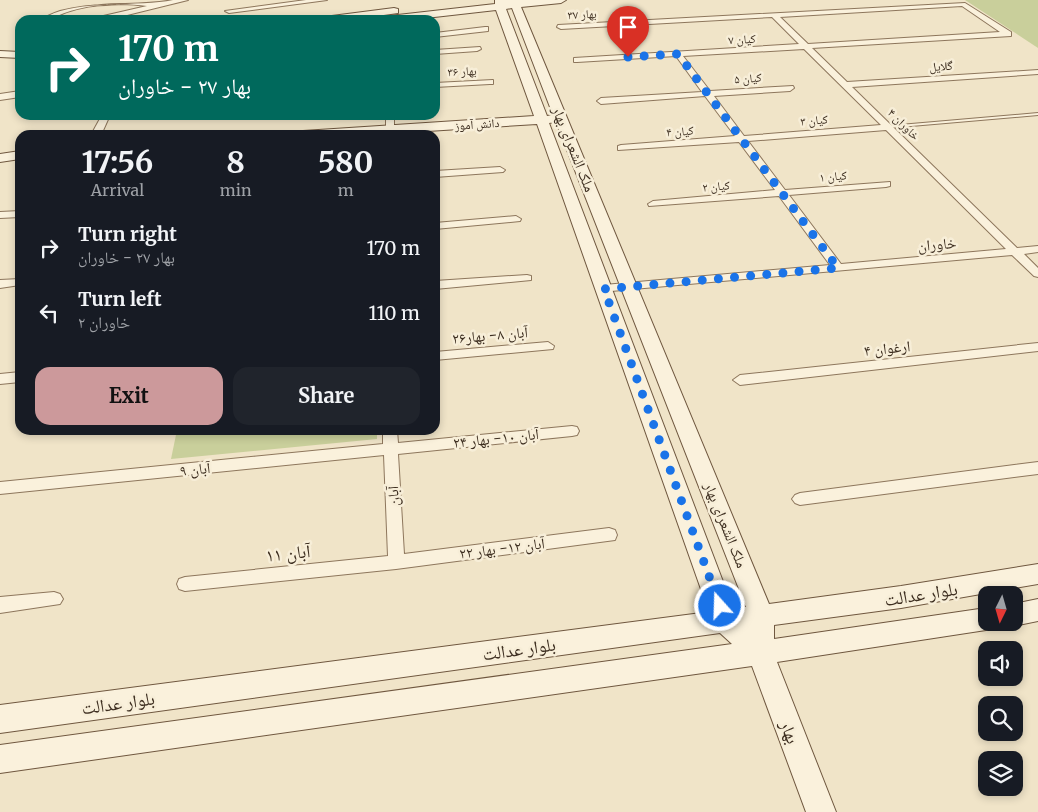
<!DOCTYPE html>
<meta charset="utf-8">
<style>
body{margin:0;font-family:Merriweather,"Noto Naskh Arabic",serif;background:#20242c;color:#f1f3f6;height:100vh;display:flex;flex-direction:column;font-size:19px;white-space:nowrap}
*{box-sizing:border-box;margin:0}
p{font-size:16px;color:#9ea1a6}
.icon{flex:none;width:28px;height:28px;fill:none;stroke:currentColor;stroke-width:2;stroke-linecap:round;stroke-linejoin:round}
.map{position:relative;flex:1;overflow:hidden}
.sheet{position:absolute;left:15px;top:130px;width:425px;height:305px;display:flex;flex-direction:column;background:#171b24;border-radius:15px;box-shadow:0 2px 8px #0003}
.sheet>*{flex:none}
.top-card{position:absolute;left:15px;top:15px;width:425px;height:105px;border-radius:15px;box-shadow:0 2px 8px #0003;background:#00695c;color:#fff;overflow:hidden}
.needle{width:32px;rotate:185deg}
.controls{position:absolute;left:978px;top:586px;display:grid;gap:10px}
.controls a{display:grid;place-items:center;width:45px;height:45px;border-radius:10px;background:#171b24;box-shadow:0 2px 8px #0003;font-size:25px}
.pin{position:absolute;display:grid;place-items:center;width:42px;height:42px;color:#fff;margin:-51px -21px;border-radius:50% 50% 50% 0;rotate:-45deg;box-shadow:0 0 5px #0007}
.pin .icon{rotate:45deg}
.me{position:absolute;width:55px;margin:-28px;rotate:340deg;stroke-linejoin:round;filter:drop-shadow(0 0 4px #0008)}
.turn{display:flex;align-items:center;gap:18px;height:105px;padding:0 20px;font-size:22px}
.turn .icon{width:65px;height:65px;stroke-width:2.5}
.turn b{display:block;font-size:35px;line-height:42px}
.eta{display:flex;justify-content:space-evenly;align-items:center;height:85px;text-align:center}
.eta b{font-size:30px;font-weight:700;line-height:35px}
.primary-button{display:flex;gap:10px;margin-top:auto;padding:10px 20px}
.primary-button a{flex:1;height:58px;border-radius:15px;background:#cc999b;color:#111;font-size:20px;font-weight:700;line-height:58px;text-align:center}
.primary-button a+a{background:#20242c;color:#f1f3f6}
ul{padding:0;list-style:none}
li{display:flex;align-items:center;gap:15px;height:65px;padding:0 20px}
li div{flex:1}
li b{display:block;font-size:19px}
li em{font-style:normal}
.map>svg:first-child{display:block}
.green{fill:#c9cf9b}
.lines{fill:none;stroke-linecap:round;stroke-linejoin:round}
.lane-casing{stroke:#8d765c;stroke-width:2}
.street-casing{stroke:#8d765c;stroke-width:2}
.secondary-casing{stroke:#6f573f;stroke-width:2}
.lane{fill:#faf1dc;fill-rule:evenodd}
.street{fill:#faf1dc;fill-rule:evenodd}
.secondary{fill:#faf1dc;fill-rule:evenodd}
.route{stroke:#1a73e8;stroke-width:9;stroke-dasharray:0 16.2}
.labels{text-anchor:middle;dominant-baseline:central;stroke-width:5;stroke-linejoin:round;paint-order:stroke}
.far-street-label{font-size:12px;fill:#3d2e20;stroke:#f7eed8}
.street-label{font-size:15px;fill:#3d2e20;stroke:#f7eed8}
.near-street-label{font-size:18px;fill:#3d2e20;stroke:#f7eed8}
</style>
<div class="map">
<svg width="1038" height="812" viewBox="0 0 1038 812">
<rect width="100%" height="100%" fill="#f0e4c8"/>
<g class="green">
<polygon points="965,0 1038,0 1038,48"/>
<polygon points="177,430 377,430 377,439 171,459"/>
</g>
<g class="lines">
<defs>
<polygon id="lane" points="1038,113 1038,115 888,128 886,127 888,126"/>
<g id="street">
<path d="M173,0h15l-73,18 -29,2 61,-14c-27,-4 -65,-2 -90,10l6,4h-9l-6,-4c29,-16 92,-9 125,-16z"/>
<polygon points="306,0 327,0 229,13 225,11"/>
<path d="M965,3l46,29v4l-199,12 35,34 191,-12v4l-186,13 165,161 21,-2v6l-14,2 14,14v9l-4,-1 -22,-21 -412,37 -2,-3 2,-3 4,-1 226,-20 -51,-69 -130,10 -1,-2 5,-3 122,-11 -36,-48 -121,8v-4l3,-1 114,-9 -30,-40 -104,8 -4,-3 4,-3 101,-6 -26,-36 -99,6h-3v-4l225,-14 -27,-27 -211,12 -4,-2 1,-2zM962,6l38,26 -192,12 -28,-27zM804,49l77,76 -137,11 -30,-40 76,-5 4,-3 -1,-2 -83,5 -27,-35zM886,130l120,119 -165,15 -52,-69 97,-8 4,-1v-4l-105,8 -37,-49z"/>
<polygon points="485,27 488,27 488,31 435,37 435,33"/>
<polygon points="480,47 481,49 477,51 435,54 435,50"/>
<polygon points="493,80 493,84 490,84 435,87 435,83"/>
<polygon points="20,91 20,97 0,100 0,94"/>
<polygon points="102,115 110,115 101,135 91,135"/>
<polygon points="386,115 394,115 394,131 386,129"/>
<polygon points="500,167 505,170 503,172 435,177 435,171"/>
<polygon points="20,211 20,217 0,218 0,212"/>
<polygon points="516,216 521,219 520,221 435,229 435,223"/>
<polygon points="527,275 531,276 531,280 435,289 435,281"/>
<polygon points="20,279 20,285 0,288 0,280"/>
<polygon points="548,342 554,346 553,349 435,360 435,352"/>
<polygon points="1038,343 1038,351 740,385 733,380 740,375"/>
<polygon points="20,372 20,382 0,384 0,374"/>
<polygon points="572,426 577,427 579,431 577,435 572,436 398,454 404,554 609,528 615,530 617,535 615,540 396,569 185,591 179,589 177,584 179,579 185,577 388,556 384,455 0,494 0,482 383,444 383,430 397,430 398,443"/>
<polygon points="1038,462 1038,474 800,505 795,503 792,499 795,495 800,493"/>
<polygon points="54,592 60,594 63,599 60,604 0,613 0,597"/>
</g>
<g id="secondary">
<path d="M495,0h71l-5,3 -40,4 248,597 132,-18 137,-22v20l-137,24 -127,17v14l212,-31v14h11l-2,5 -9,3 -209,32 59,150h-30l-54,-146 -752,107v-28l732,-101 -12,-11 -720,100v-28l709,-93 -172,-488 -172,11h-69l7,-4 231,-15 -38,-106 -88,10h-33l5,-3 115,-13zM512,8l41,107 -6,1 -41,-107zM556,122l190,485 -13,1 -184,-485z"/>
<polygon points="394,8 398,9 398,13 348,20 319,20 324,17"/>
<polygon points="0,51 20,52 20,58 0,57"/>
<polygon points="20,151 20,159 0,162 0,154"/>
<polygon points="1038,599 1038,621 1014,626 1005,623 1014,622 1014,604"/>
</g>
</defs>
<use href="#lane" class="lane-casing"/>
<use href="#street" class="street-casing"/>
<use href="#secondary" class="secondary-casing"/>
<use href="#lane" class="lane"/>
<use href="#street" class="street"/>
<use href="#secondary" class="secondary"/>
</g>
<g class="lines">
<polyline class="route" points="628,57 678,54 838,268 604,289 720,606"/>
</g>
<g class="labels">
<g class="far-street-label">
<text transform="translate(582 14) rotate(-3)">بهار ۳۷</text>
<text transform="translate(742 39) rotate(-3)">کیان ۷</text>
<text transform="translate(941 66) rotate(-4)">گلایل</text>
<text transform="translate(462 71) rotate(-3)">بهار ۳۶</text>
<text transform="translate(748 78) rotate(-4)">کیان ۵</text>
<text transform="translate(814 120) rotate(-5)">کیان ۳</text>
<text transform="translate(477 124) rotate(-4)">دانش آموز</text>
<text transform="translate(904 124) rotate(45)">خاوران ۴</text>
<text transform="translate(680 131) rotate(-4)">کیان ۴</text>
<text transform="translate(833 176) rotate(-5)">کیان ۱</text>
<text transform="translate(716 186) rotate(-5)">کیان ۲</text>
</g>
<g class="street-label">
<text transform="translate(574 149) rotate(68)">ملک الشعرای بهار</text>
<text transform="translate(937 244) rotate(-5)">خاوران</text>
<text transform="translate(490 335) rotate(-5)">۲۶آبان ۸- بهار</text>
<text transform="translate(887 348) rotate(-6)">ارغوان ۴</text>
<text transform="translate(496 438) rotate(-6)">آبان ۱۰- بهار ۲۴</text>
<text transform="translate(195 469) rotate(-6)">آبان ۹</text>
<text transform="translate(393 496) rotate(-93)">آبان</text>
<text transform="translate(726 525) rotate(68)">ملک الشعرای بهار</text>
<text transform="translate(502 548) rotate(-7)">آبان ۱۲- بهار ۲۲</text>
</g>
<g class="near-street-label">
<text transform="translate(288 553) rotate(-6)">آبان ۱۱</text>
<text transform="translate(921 594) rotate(-9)">بلوار عدالت</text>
<text transform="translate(519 649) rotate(-8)">بلوار عدالت</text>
<text transform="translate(118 703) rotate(-8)">بلوار عدالت</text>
<text transform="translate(790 732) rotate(69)">بهار</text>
</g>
</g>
</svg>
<div class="controls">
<a><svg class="needle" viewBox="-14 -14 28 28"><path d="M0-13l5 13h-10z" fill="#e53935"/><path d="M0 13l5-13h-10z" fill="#9ea1a6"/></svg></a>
<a><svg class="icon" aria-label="sound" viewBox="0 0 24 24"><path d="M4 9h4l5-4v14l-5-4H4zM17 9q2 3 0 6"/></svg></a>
<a><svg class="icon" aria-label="search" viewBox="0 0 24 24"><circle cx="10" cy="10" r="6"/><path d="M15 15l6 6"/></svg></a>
<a><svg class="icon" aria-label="layers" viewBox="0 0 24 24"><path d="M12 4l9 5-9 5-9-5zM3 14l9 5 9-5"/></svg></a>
</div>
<div class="pin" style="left:628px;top:57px;background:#d93025"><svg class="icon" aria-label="arrive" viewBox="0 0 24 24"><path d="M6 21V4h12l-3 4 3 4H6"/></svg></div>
<svg class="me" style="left:720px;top:606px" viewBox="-20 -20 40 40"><circle r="17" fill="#1a73e8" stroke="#fff" stroke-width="3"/><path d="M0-11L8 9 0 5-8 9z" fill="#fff"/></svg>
<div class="top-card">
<div class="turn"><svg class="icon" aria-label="right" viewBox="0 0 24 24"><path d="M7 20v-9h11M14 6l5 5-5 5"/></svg><div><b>170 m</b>بهار ۲۷ - خاوران</div></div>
</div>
<section class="sheet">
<div class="eta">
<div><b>17:56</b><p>Arrival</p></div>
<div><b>8</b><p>min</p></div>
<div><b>580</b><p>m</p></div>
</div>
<ul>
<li><svg class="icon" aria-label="right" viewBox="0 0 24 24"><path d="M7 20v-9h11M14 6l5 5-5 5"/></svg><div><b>Turn right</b><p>بهار ۲۷ - خاوران</p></div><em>170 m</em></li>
<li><svg class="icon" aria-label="left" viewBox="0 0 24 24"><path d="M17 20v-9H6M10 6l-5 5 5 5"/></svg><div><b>Turn left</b><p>خاوران ۲</p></div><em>110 m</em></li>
</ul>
<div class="primary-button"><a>Exit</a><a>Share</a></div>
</section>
</div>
